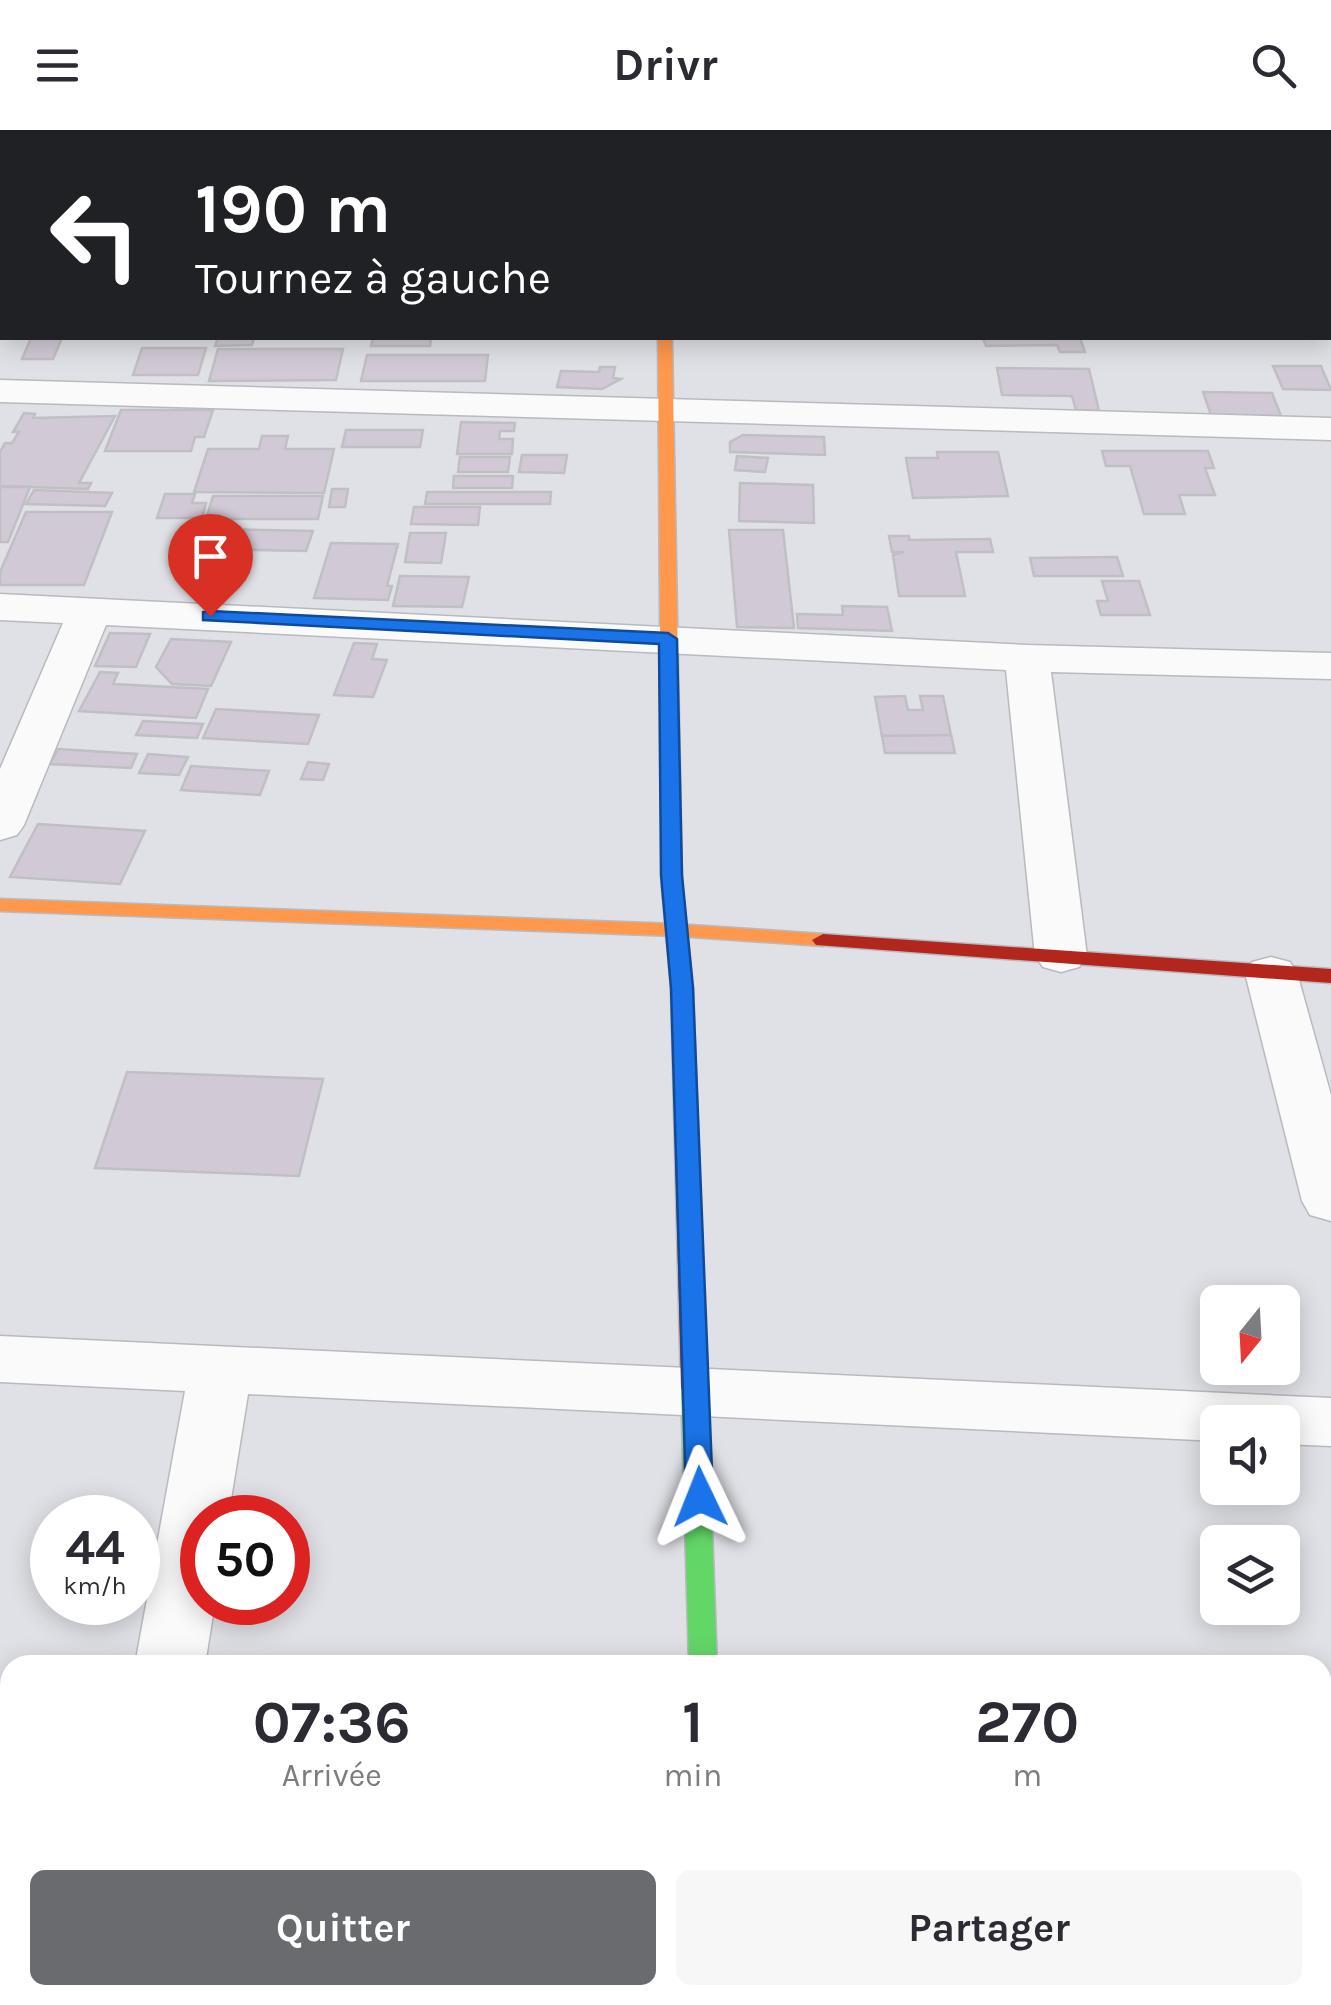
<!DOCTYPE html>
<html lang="fr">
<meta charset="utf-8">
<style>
body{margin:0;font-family:Karla,sans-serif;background:#f7f7f7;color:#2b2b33;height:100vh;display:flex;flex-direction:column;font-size:38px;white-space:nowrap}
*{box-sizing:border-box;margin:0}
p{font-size:32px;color:#7c7c81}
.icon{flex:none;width:55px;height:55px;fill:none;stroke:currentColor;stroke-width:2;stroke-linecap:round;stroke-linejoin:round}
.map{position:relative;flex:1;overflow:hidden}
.side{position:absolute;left:0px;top:1525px;width:1332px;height:350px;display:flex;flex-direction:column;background:#fff;border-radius:30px 30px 0 0;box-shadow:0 5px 25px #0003}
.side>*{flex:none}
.banner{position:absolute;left:0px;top:0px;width:1332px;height:210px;box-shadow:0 5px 25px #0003;background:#202124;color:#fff;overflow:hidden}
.needle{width:65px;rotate:198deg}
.controls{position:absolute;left:1200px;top:1155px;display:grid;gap:20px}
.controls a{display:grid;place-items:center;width:100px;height:100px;border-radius:15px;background:#fff;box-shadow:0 5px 25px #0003;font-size:50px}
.speed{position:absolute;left:30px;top:1365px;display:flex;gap:20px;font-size:50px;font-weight:700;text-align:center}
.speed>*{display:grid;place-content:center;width:130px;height:130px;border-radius:50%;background:#fff;box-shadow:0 5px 25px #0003;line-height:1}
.speed small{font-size:25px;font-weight:400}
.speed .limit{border:15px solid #d22;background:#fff;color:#111}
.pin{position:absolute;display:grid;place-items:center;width:85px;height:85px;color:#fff;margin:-102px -42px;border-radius:50% 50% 50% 0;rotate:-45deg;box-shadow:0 0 10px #0007}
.pin .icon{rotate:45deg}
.me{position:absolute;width:110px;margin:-55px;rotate:358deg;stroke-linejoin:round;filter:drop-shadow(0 0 8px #0008)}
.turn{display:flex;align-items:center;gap:35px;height:210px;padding:0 30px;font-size:45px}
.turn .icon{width:130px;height:130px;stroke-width:2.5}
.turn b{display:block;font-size:70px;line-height:85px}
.eta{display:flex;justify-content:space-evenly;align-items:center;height:170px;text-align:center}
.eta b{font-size:60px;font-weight:700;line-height:70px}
.primary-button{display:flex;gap:20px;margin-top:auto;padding:20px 30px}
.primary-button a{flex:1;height:115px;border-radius:15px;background:#696b6e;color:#fff;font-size:40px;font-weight:700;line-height:115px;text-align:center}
.primary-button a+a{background:#f7f7f7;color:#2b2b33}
header{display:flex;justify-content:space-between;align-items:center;height:130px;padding:0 30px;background:#fff;font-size:45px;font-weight:700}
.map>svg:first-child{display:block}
.building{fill:#d1cad6;stroke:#c0bfc3;stroke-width:2.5}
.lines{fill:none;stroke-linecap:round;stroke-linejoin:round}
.street-casing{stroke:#b8babe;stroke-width:3}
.fast-casing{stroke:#b8babe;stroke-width:3}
.slow-casing{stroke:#b8babe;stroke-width:3}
.jam-casing{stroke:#b8babe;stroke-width:3}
.street{fill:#fafafb;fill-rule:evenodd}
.fast{fill:#63d668;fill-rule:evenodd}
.slow{fill:#ff974d;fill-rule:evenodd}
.jam{fill:#b3261e;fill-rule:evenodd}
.route{fill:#1a73e8;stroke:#114b97;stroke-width:2.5}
</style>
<header><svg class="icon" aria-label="menu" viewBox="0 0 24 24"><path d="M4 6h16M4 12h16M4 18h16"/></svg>Drivr<svg class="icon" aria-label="search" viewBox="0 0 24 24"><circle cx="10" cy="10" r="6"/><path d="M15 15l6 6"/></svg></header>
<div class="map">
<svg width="1331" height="1875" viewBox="0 0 1331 1875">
<rect width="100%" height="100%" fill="#e0e1e6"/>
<g class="building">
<polygon points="31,208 62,208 53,229 22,229"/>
<polygon points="218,208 254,208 252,215 215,216"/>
<polygon points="373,208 431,208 430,216 371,216"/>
<polygon points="983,208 1080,208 1085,222 1060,222 1057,215 986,216"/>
<polygon points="142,218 206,218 198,245 133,245"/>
<polygon points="218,219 343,219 336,250 209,251"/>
<polygon points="367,225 488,225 485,251 361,251"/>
<polygon points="1273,236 1321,236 1331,260 1283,259"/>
<polygon points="600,237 615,237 613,248 621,249 602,259 557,257 561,241 599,242"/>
<polygon points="997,238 1089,239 1099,281 1076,280 1072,266 1002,265"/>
<polygon points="1203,262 1272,263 1281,286 1211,285"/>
<polygon points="121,280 213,280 204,307 195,307 191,321 105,321"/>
<polygon points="24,283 35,284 33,288 115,286 79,353 91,353 88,359 0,356 0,322 5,313 12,313 19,302 13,302"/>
<polygon points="461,292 515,293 514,301 500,301 499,309 513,309 512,324 457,324"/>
<polygon points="346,300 423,300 420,317 342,317"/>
<polygon points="743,305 824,307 825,325 730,322 730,312"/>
<polygon points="262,306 288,306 285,319 334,319 324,363 194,362 208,319 259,319"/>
<polygon points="1102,321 1208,321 1214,338 1205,338 1215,365 1179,365 1185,384 1144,384 1130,336 1106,336"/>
<polygon points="937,322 998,322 1008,366 913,368 906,328 938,328"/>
<polygon points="522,325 567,325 564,343 519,342"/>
<polygon points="737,326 768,328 765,342 735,340"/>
<polygon points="460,327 510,327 508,342 458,342"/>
<polygon points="454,346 513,346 512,358 453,358"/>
<polygon points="740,353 813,355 814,393 739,391"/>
<polygon points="0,357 30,357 8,412 0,412"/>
<polygon points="332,359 348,359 345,377 329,377"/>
<polygon points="34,360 112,363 105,376 26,374"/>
<polygon points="427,362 551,362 550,374 425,374"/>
<polygon points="165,364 195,364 192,373 206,373 202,388 157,388"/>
<polygon points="213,366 323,366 318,389 206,389"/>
<polygon points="414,377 480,377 478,395 411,394"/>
<polygon points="26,382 112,382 84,455 0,455 0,442"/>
<polygon points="216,399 313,401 306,421 209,419"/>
<polygon points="729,400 783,400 794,498 737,497"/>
<polygon points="410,403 446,403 441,433 405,432"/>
<polygon points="889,406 909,406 909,410 990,409 993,422 956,422 965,466 899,466 893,425 904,422 892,422"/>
<polygon points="331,413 398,414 387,456 392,456 388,470 314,468"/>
<polygon points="1117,427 1123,446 1034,446 1030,428"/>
<polygon points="200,430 222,430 218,443 197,443"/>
<polygon points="199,446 221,447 217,461 195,461"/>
<polygon points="400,446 469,447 462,477 393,476"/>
<polygon points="1102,451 1139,451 1150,485 1101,485 1097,471 1108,471"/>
<polygon points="842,476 887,477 892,501 798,498 797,484 843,485"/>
<polygon points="110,503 150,504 136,537 95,536"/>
<polygon points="171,509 231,512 211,556 172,554 156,537"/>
<polygon points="354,513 377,514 372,529 387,530 373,567 334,565"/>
<polygon points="100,542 118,543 113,554 208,559 196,588 79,581"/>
<polygon points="905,566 908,580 923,580 920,566 943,566 951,605 882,606 875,567"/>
<polygon points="216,579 319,585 308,614 203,608"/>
<polygon points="143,591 203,594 197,608 136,605"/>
<polygon points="951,605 955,623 885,623 882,606"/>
<polygon points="58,619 137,624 131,638 50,634"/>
<polygon points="148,624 188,627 179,645 139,643"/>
<polygon points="308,632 329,634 323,650 301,649"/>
<polygon points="191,636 269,641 260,665 181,660"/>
<polygon points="38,694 145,701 120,754 10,747"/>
<polygon points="127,942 323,949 299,1046 95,1038"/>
</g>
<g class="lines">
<defs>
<g id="street">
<polygon points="456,0 621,0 622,2 458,2"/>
<polygon points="917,0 947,0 948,2 918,2"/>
<polygon points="1221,0 1251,0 1252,2 1222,2"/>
<rect x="0" y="97" width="2" height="20"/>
<rect x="1330" y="132" width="1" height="20"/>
<polygon points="0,250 1331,288 1331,310 0,272"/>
<polygon points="0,464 1027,515 1331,523 1331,549 1051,542 1087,826 1079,837 1061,842 1043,837 1035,826 1006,540 106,495 24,695 17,705 0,710 0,639 63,493 0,490"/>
<polygon points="1271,827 1290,832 1297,843 1331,965 1331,1091 1310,1085 1302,1071 1245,843 1252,832"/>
<polygon points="0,1206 1331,1268 1331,1316 1282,1314 1282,1292 1218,1292 1218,1311 248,1264 228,1388 202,1388 202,1472 215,1472 205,1535 135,1535 185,1261 0,1252"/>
<polygon points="62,1865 142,1865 140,1875 60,1875"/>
</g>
<polygon id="fast" points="694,1248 703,1251 707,1258 717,1535 689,1535 681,1258 685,1251"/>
<g id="slow">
<rect x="1330" y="17" width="1" height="8"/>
<polygon points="658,208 672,208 682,757 672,763 662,757"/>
<polygon points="0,769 676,794 823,804 834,810 823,816 676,806 0,781"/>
<polygon points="694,1865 726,1865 727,1875 695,1875"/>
</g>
<g id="jam">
<rect x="656" y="0" width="12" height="2"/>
<polygon points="672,751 682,757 693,858 707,1258 703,1265 694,1268 685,1265 681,1258 671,858 662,757"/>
<polygon points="823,804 1331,839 1331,853 816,815 812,810"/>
</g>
</defs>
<use href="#street" class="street-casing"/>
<use href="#fast" class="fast-casing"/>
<use href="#slow" class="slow-casing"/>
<use href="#jam" class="jam-casing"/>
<use href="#street" class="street"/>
<use href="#fast" class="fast"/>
<use href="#slow" class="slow"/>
<use href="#jam" class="jam"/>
</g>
<polygon class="route" points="210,481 668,503 677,509 682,745 693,858 713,1367 709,1374 700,1377 690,1374 686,1367 671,858 661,745 659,514 203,490 203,482"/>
</svg>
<div class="controls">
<a><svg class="needle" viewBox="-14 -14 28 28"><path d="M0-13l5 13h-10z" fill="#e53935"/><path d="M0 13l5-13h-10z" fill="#7c7c81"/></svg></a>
<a><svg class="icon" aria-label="sound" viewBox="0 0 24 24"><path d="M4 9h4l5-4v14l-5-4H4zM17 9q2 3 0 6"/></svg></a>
<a><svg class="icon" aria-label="layers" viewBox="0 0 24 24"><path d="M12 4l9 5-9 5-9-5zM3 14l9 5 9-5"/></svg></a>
</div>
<div class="speed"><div>44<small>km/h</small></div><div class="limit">50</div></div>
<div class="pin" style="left:210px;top:486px;background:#d93025"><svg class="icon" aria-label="arrive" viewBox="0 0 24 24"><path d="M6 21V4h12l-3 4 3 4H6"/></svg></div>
<svg class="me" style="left:700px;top:1367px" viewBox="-20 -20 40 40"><path d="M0-17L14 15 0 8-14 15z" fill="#1a73e8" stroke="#fff" stroke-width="4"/></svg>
<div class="banner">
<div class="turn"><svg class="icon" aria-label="left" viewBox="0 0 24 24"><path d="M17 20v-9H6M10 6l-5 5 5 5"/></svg><div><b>190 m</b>Tournez à gauche</div></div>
</div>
<section class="side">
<div class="eta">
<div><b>07:36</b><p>Arrivée</p></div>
<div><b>1</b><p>min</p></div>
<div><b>270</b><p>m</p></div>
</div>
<div class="primary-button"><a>Quitter</a><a>Partager</a></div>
</section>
</div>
